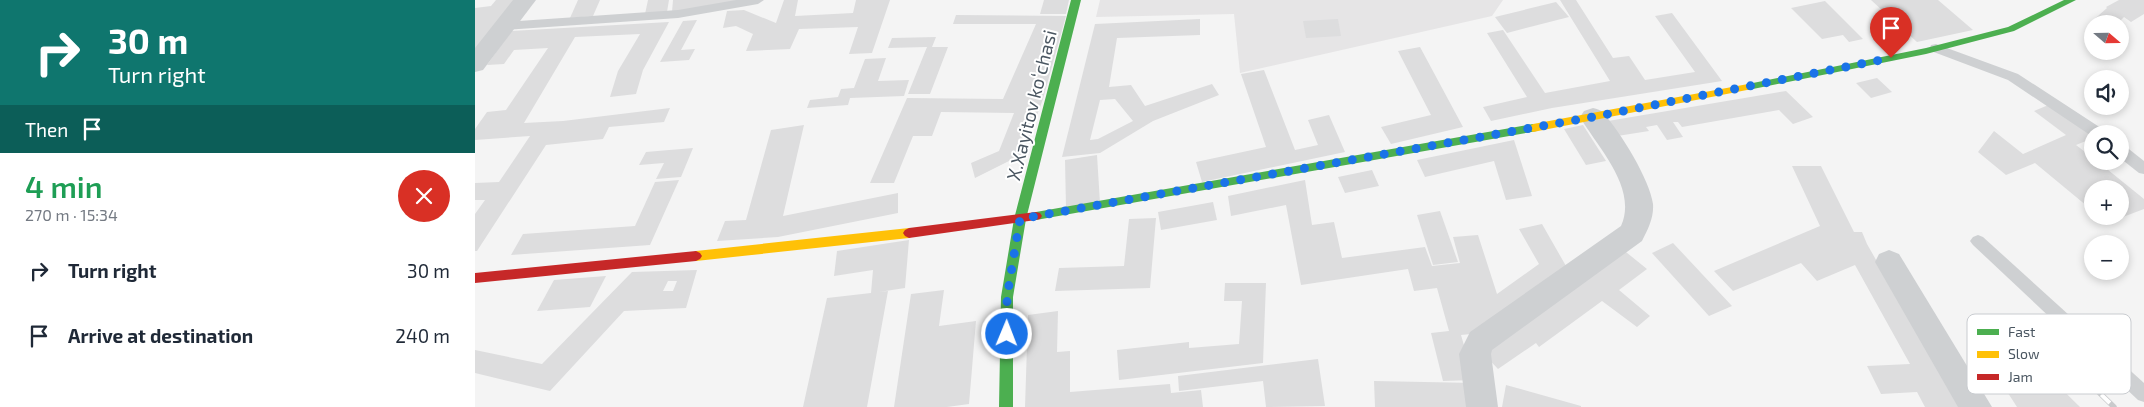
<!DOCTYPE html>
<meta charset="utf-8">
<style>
body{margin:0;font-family:"Exo 2",sans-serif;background:#f6f6f7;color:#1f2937;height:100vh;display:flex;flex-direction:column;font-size:19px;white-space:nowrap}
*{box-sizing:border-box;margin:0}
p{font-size:16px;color:#747a83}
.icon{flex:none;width:28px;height:28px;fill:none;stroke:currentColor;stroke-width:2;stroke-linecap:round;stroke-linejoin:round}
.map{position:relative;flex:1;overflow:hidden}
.panel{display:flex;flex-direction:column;background:#fff;width:475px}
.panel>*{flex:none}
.guide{background:#0f766e;color:#fff;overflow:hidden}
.needle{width:32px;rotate:110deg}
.fabs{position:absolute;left:1609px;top:15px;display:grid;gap:10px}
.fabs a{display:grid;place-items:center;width:45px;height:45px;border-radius:50%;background:#fff;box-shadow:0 2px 8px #0003;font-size:25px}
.pin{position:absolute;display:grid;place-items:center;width:42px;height:42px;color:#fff;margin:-51px -21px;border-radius:50% 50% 50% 0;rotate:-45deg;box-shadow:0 0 5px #0007}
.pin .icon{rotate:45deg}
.me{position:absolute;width:55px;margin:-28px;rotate:1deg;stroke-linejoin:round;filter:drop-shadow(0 0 4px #0008)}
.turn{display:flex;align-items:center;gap:18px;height:105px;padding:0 25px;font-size:22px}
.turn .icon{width:65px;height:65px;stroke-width:2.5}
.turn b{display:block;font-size:35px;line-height:42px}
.then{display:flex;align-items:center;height:48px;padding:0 25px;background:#0003;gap:10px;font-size:19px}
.round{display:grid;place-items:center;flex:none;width:52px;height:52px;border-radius:26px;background:#f6f6f7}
.headline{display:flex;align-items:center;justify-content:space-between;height:85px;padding:0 25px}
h1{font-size:30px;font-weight:600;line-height:38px;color:#1e9e55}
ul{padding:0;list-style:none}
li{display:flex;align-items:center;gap:15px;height:65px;padding:0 25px}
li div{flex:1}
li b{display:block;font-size:19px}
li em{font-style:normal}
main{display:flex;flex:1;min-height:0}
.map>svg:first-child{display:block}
.education{fill:#e6e5e6}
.building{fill:#ddddde;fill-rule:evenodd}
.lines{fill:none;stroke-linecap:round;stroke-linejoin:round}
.lane{fill:#ced0d2;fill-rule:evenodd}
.street{fill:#ced0d2;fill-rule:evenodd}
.fast{fill:#4caf50;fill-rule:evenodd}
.slow{fill:#ffc107;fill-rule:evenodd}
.jam{fill:#c62828;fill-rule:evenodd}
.rail-casing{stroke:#c9cacc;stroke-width:5.5}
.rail{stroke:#fff;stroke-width:4;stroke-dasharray:12;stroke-linecap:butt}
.route{stroke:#1a73e8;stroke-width:9;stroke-dasharray:0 16.2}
.labels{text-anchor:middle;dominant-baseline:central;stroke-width:4;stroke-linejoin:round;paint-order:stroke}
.street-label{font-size:19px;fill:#4a5661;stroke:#fff}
.key{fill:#fff;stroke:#c9ccd0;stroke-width:1}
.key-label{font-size:14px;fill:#4a5661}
</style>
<main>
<section class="panel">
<div class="guide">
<div class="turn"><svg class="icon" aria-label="right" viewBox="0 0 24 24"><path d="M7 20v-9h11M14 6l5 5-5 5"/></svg><div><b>30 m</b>Turn right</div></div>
<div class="then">Then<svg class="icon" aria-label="arrive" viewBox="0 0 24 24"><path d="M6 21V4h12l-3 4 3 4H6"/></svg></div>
</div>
<div class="headline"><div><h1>4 min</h1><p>270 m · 15:34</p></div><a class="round" style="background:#d93025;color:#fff"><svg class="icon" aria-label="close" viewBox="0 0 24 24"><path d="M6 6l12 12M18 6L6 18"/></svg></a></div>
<ul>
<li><svg class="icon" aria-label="right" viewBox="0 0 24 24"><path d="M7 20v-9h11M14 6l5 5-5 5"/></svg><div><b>Turn right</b></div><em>30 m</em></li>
<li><svg class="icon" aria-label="arrive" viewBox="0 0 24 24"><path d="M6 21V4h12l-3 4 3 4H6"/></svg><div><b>Arrive at destination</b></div><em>240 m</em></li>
</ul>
</section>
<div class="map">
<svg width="1669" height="407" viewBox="0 0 1669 407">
<rect width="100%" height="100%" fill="#f4f4f4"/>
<polygon class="education" points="625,0 1028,0 1017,16 765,73 759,14 621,17"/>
<g class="building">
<polygon points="21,0 42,0 0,55 0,8 16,6"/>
<polygon points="103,0 125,0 118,16 95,18"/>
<polygon points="173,0 194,0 192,12 170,14"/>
<polygon points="198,0 265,0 197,12"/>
<polygon points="309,0 323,0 320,16 378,13 381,0 415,0 397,53 374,54 383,27 324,29 315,49 271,51 278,34 261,26 248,28 252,11 269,10 301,23"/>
<polygon points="569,0 594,0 591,14 565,14"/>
<polygon points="1085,0 1101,0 1138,58 1154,56 1170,80 1220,72 1180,16 1197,13 1247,81 1077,108 1016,121 1008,107 1052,97 1012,33 1028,30 1070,93 1135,81"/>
<polygon points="1396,0 1463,0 1498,30 1442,42"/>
<polygon points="1644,0 1669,0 1669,14 1656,22 1649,17 1642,24 1615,23 1632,8 1631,7"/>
<polygon points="1350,1 1388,39 1374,42 1368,35 1347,39 1316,8"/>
<polygon points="1081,2 1094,17 1032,33 1020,17"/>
<polygon points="481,15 591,16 568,99 548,154 500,178 496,163 524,151 539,113 466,112 457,136 438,136 419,183 395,183 432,98 528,99 561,24 478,24"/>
<path d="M725,19v16l-83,3 -8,49 22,-2 14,21 67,-22 7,11 -66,26 -53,32 -38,4 33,-133zM640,99l18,22 -35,18 -8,1 10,-40z"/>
<polygon points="863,19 866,36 831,38 828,21"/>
<polygon points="222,20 206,50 220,49 214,60 185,62 208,21"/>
<polygon points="194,22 168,70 161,94 135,97 143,71 165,34 100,37 49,123 88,121 195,108 189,122 134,127 128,139 71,145 2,251 0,251 0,214 10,200 0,200 0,183 24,182 55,136 0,140 0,129 12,112 31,110 73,48 39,50 29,64 12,65 36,31"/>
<polygon points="461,37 457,47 473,47 455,94 433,94 452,47 413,48 417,38"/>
<polygon points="945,47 988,127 916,144 906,127 956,115 923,51"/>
<polygon points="411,58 403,81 434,80 429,96 375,98 373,105 332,108 335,100 363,97 366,89 379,88 390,59"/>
<polygon points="789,70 820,150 843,145 833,120 854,115 870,152 727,182 721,162 791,147 766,74"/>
<polygon points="1402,78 1417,92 1396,98 1381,83"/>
<polygon points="1311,91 1338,117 1318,124 1304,110 1207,127 1203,122 1198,122 1208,137 1192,140 1182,125 1171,127 1174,131 1136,137 1127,122"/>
<polygon points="1583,101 1618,134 1618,138 1601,145 1618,158 1618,161 1622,161 1669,199 1669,209 1632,223 1623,216 1645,216 1645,189 1618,189 1618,211 1560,163 1531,175 1503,152 1519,131 1548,154 1591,135 1559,111"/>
<polygon points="329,125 308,216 423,193 423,213 303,237 242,241 250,221 271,220 296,130"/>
<polygon points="1108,125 1131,161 1111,165 1089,129"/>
<polygon points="1039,140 1057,196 1031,200 1019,161 950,177 942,160"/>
<polygon points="218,148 206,177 181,179 189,163 164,165 171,152"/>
<polygon points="622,155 625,203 591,208 590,160"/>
<polygon points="1317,166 1346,166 1379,232 1387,232 1392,244 1459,362 1490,407 1450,407 1442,392 1406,394 1392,366 1435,364 1380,265 1342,281 1326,263 1258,291 1239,271 1345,226"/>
<polygon points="897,170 904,186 870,193 863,177"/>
<polygon points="204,180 175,245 36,255 48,234 160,226 180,182"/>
<polygon points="830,180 837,225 859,222 867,258 950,247 957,266 985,263 978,237 1003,235 1022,294 1064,264 1044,229 1067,224 1095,273 1006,333 986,335 999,380 968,381 956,333 974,331 962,288 939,291 933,269 826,285 811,205 756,216 753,196"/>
<polygon points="738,202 742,220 686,230 683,212"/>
<polygon points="965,211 983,262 958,265 942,215"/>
<polygon points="681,218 675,288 580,291 584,268 649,266 654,219"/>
<polygon points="434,240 430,288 404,292 413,291 392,407 328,407 352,298 396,293 398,270 359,276 362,251"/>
<polygon points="1198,243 1257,306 1234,316 1177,253"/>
<polygon points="1146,248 1172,269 1144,290 1175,316 1162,327 1127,301 1064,347 1061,343 1023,369 1006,351"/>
<path d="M222,270l-11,38 -62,3 -74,80 -75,-18v-23l67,14 90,-92zM193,281h9l-4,10h-10z"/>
<polygon points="131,276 115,307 62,311 79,280"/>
<polygon points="750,283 791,283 788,363 644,380 642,350 714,342 714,348 764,344 767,301 749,301"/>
<polygon points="469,290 464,326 501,321 494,404 472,407 419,407 436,294"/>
<polygon points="583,311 582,352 595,351 595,392 695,384 696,393 726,390 728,407 550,407 553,315"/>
<polygon points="1543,346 1605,407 1542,407 1509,356"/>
<polygon points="843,359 850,406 791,407 788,381 704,391 703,376"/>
<polygon points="899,381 1000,383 998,407 900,407"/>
<polygon points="1031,385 1106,406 1106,407 1027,407"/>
</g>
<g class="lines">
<g class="lane">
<polygon points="261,0 289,0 283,4 203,18 30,30 24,26 30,22 203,10"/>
<polygon points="1461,44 1543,74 1629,130 1631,134 1618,134 1618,137 1533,80 1456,51 1455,48 1456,45"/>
<polygon points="1645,145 1650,146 1669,161 1669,174 1664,173 1645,158"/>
<polygon points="1503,235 1508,237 1669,383 1669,402 1663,400 1498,245 1495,241 1498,237"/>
</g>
<g class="street">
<polygon points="38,0 61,0 8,70 0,72 0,48"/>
<path d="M1118,108c4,1 8,2 10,5 17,18 47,67 50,91 1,14 -5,25 -11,37l-150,109 -1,4 7,53h-32l-7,-53 11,-22 151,-106c17,-38 -23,-78 -41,-109l4,-6z"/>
<polygon points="1414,250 1424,254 1517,407 1483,407 1400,262 1404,254"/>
</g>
<g class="fast">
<polygon points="596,0 606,0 551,219 538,297 538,407 524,407 526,297 539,219"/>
<polygon points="1589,0 1601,0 1539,31 1451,54 1273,90 1268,87 1273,84 1451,48 1533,27"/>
<polygon points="1058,124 1062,125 1063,128 1062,131 561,220 557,219 555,216 557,213 561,212"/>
</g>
<g class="slow">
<polygon points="1273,84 1278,87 1277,89 1058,132 1053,128 1058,124"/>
<polygon points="434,228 438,230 440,233 438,236 434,238 221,261 217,259 215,256 217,253 221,251"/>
</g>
<g class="jam">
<polygon points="561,212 565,213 567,216 565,219 561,220 434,238 430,236 428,233 430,230 434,228"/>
<polygon points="221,251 225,253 227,256 225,259 221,261 0,283 0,273"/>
</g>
<defs>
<polyline id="rail" points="1592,361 1639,407"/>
</defs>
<use href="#rail" class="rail-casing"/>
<use href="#rail" class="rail"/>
</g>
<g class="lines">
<polyline class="route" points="532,334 532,297 545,219 1118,117 1416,58"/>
</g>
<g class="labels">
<g class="street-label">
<text transform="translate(556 105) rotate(-76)">X.Xayitov koʻchasi</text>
</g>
</g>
<rect x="1492" y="314" width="164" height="80" rx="8" class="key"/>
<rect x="1502" y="329" width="22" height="6" fill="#4caf50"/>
<rect x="1502" y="351" width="22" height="7" fill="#ffc107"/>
<rect x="1502" y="374" width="22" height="6" fill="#c62828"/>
<g class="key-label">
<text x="1533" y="337">Fast</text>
<text x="1533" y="359">Slow</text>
<text x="1533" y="382">Jam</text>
</g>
</svg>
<div class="fabs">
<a><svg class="needle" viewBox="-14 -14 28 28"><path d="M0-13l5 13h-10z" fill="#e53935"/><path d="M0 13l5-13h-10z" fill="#747a83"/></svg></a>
<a><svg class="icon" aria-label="sound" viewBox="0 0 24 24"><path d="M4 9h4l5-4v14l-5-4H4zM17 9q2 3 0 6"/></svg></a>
<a><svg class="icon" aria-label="search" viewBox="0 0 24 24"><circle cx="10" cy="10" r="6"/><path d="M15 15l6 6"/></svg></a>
<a>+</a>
<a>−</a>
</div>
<div class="pin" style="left:1416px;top:58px;background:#d93025"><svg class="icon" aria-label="arrive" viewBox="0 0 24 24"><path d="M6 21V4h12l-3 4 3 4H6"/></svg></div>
<svg class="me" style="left:532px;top:334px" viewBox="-20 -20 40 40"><circle r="17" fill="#1a73e8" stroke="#fff" stroke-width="3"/><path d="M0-11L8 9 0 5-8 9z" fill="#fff"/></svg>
</div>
</main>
